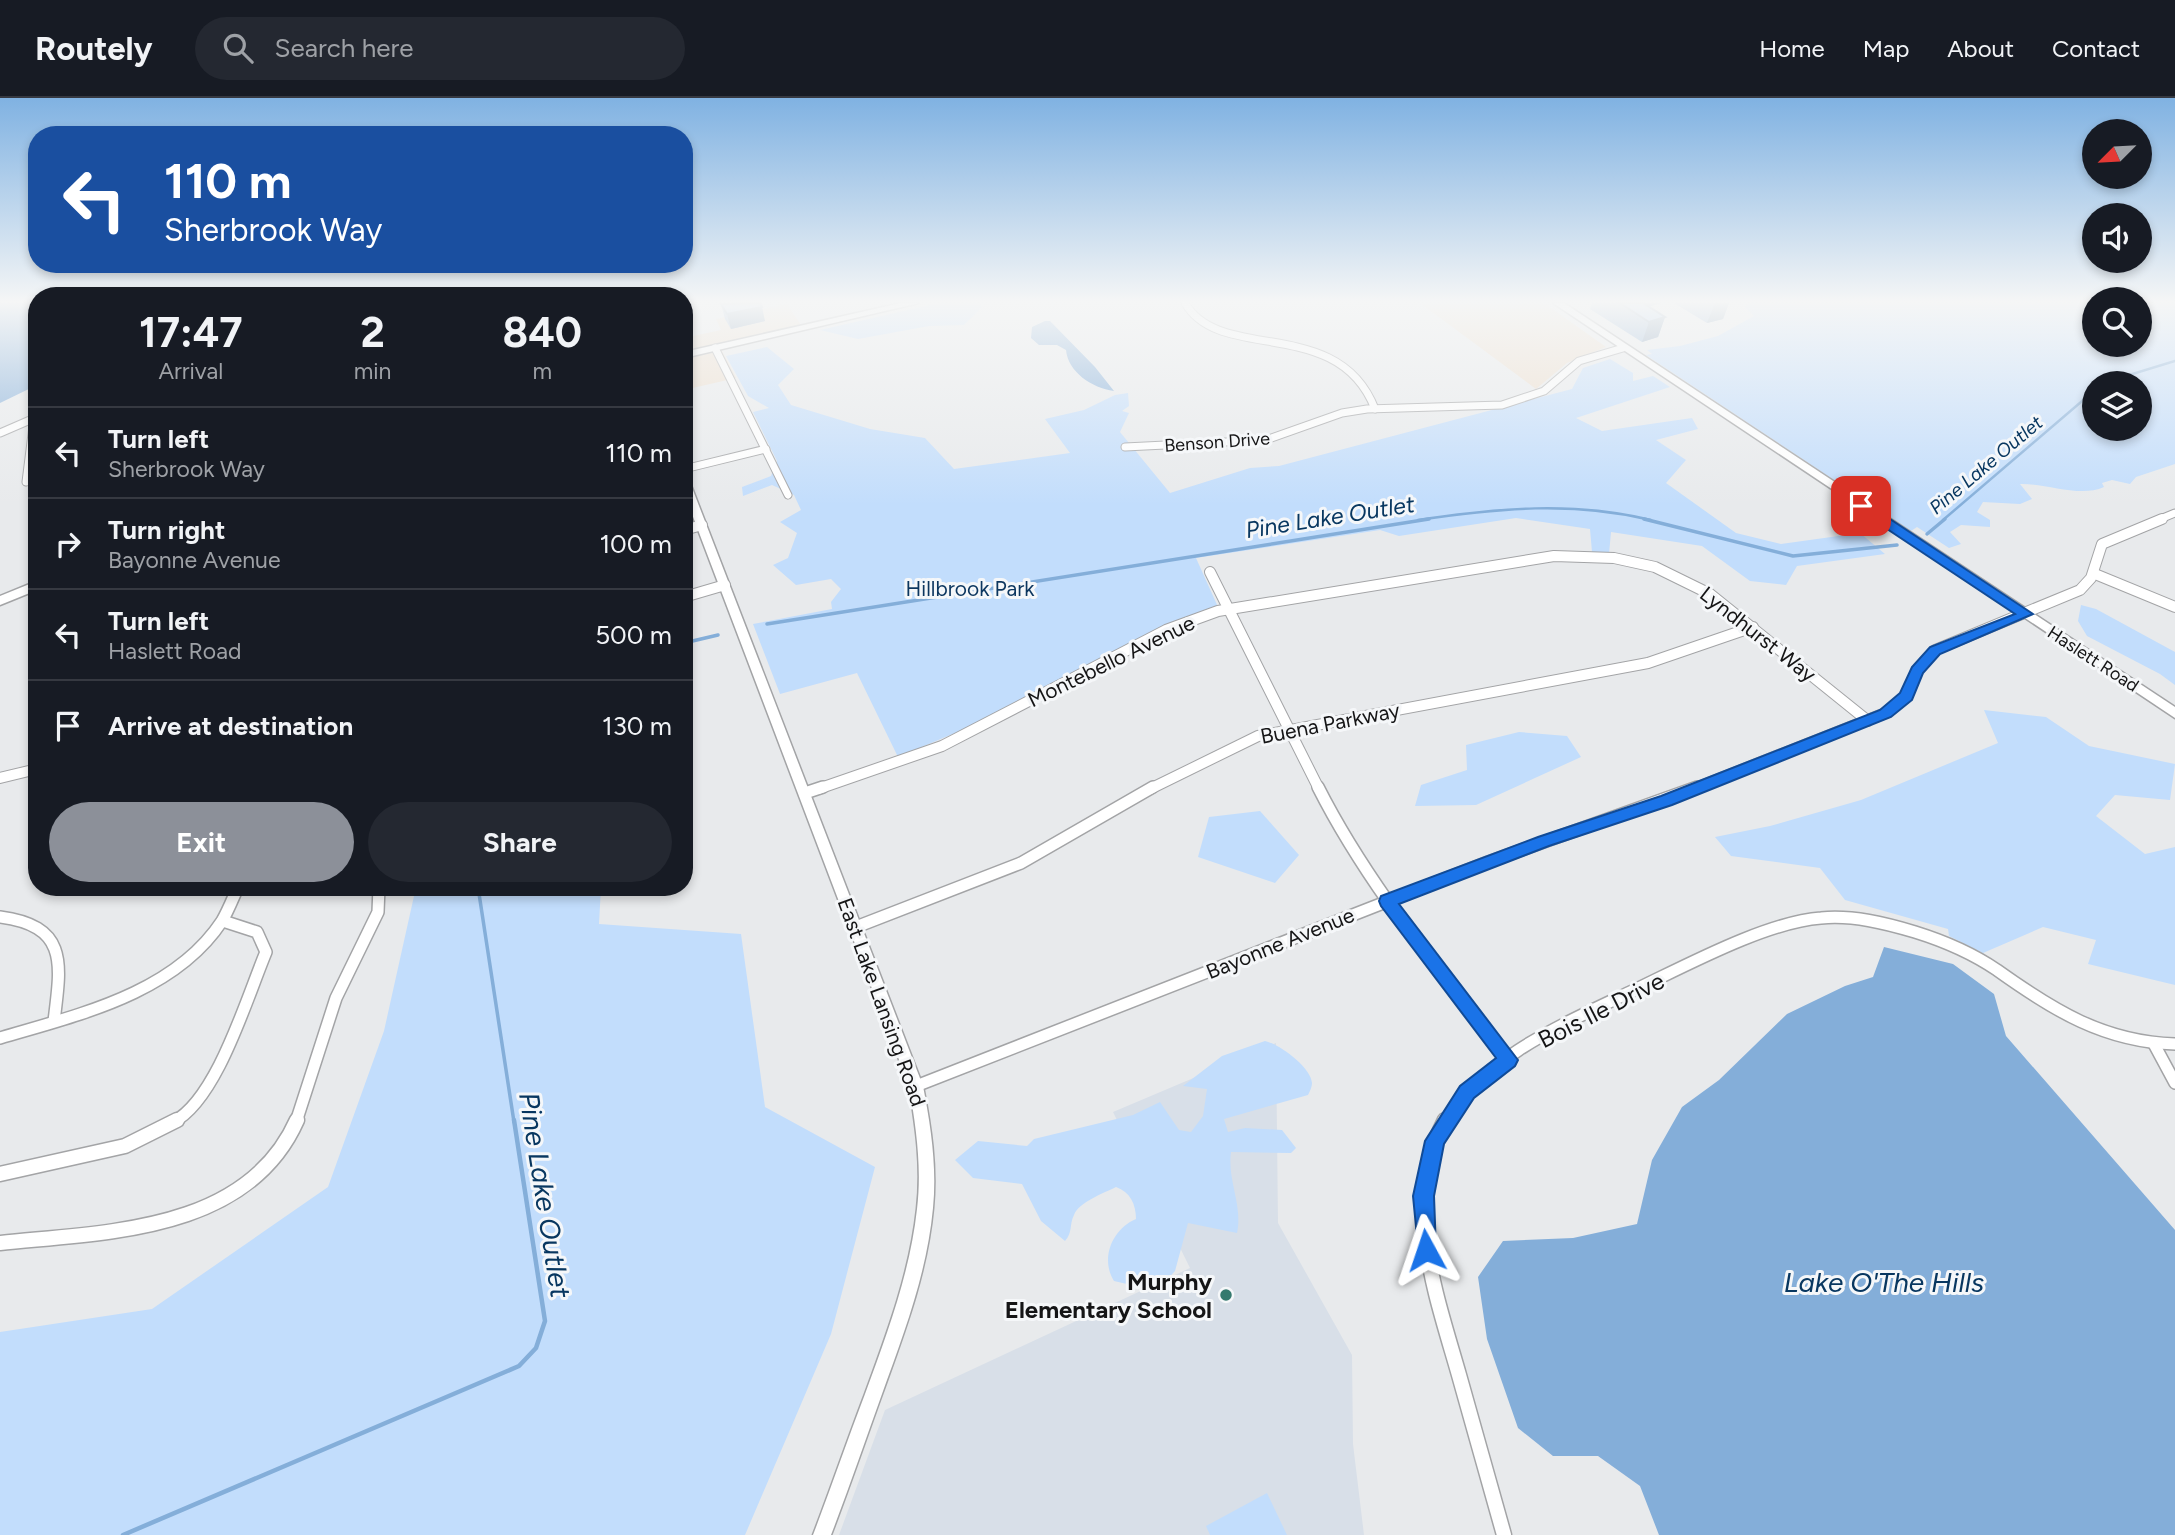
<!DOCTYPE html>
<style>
body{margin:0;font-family:Figtree,sans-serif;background:#242831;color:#f1f3f6;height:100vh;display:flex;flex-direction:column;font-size:26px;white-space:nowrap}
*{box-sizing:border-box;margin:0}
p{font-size:23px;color:#9ea1a6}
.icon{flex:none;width:38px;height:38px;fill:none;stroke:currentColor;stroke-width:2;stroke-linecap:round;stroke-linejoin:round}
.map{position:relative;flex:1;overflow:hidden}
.drawer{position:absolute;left:28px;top:189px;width:665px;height:609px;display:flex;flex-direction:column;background:#171b24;border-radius:28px;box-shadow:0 4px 10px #0003}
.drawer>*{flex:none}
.banner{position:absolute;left:28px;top:28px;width:665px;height:147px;border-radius:28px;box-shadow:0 4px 10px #0003;background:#1a4fa0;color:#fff;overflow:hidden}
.needle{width:46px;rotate:246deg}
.tools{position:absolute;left:2082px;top:21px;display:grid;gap:14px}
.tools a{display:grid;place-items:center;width:70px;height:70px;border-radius:50%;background:#171b24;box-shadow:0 4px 10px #0003;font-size:35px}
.pin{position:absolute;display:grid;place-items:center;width:60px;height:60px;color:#fff;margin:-30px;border-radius:14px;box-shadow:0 4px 10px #0006}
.me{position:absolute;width:77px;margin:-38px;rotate:355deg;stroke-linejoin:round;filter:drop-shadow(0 0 5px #0008)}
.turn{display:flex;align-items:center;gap:24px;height:147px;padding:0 21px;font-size:32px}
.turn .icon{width:91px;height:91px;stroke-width:2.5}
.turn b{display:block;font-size:49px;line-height:60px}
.eta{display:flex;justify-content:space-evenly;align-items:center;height:119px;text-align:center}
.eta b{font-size:42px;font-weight:700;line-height:49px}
.cta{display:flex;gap:14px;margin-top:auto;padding:14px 21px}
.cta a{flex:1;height:80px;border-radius:42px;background:#8c9099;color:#fff;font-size:28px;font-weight:700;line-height:80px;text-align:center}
.cta a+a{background:#242831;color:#f1f3f6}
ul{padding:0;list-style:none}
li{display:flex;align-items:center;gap:21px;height:91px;padding:0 21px;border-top:2px solid #363941}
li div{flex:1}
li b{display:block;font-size:26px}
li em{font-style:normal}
header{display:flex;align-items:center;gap:42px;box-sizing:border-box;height:98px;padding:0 35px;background:#171b24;border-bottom:2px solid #363941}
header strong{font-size:33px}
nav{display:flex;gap:38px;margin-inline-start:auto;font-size:24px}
.search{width:490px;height:63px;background:#242831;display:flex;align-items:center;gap:18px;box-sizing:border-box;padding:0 24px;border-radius:38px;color:#9ea1a6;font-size:26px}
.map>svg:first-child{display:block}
.commercial{fill:#edddcb}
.built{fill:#d8dfe8}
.green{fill:#c2ddfc;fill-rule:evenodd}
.water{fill:#84aed9}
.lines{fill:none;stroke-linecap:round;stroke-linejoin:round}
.stream-far2{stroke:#84aed9;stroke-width:2.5}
.stream-far1{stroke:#84aed9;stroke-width:3.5}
.stream{stroke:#84aed9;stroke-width:4.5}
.minor-far3-casing{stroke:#a3a4a6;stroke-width:9}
.minor-far2-casing{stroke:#a3a4a6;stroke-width:12}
.minor-far1-casing{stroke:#a3a4a6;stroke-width:14}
.minor-casing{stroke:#a3a4a6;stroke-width:17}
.tertiary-casing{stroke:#a3a4a6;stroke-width:3}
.secondary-casing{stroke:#a3a4a6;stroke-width:3}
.minor-far3{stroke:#fff;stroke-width:7}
.minor-far2{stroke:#fff;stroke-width:10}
.minor-far1{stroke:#fff;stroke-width:11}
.minor{stroke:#fff;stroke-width:14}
.tertiary{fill:#fff;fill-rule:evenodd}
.secondary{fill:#fff;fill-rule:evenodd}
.wall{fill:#8cafd5}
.shaded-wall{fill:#728eae}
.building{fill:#a3cbf8;stroke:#728eae;stroke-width:2}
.route{fill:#1a73e8;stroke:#114b97;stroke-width:2}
.poi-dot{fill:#34796e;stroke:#f5f7f9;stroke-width:2.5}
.labels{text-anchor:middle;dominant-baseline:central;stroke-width:6;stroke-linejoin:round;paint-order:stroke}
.far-street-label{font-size:18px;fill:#151516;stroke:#f5f7f9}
.far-water-label{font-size:19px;font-style:italic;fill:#083760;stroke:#f5f7f9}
.park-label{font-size:21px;fill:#0c365f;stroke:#f5f7f9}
.street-label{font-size:21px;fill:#151516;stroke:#f5f7f9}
.water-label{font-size:23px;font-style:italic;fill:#083760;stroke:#f5f7f9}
.near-street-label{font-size:24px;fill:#151516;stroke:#f5f7f9}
.near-poi-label{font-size:24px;font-weight:bold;fill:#151516;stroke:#f5f7f9;text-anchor:end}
.near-water-label{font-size:28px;font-style:italic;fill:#083760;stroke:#f5f7f9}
</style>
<header>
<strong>Routely</strong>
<div class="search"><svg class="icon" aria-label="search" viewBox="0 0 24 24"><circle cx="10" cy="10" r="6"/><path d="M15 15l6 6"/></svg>Search here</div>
<nav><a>Home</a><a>Map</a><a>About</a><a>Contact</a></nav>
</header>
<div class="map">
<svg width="2175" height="1437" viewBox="0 0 2175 1437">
<rect width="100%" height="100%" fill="#e8eaec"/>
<g class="commercial">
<polygon points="1420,205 1544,205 1606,249 1567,265 1536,291"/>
<polygon points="787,206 801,227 684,253 684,240 721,232 716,221"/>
<polygon points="722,253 736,280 684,292 684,261"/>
</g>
<polygon class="built" points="1276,945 1278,1125 1352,1257 1353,1346 1364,1437 839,1437 885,1312 1190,1170 1113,1014"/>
<g class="green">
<polygon points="939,205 979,205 982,209 964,227 929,228 858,241 820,232"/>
<path d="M1749,205h346v42h45v-42h35v161l-39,13 -6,7 -18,-4 -10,3 2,4c-25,11 -57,-4 -84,-3l12,15 -12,5 -37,-2 -6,10 13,8v7l-29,-2 -11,7 11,12 -12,4 -32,-21 -6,4 -265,-176 6,-1 -5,-4 33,-4 38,-10 36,-20 -9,-9zM2095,285h45v46h-45z"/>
<polygon points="767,249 794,271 778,287 791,307 870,331 925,340 954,371 1070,355 1045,321 1084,312 1115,297 1128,295 1129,308 1122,313 1129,315 1120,334 1170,395 1250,370 1279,368 1572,291 1583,270 1610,261 1633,275 1633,283 1653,278 1670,289 1576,320 1602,333 1692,320 1698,331 1656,342 1686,362 1666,385 1736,435 1781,446 1860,435 1885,456 1797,468 1786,487 1750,483 1702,448 1611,434 1609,456 1592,454 1590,431 1516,420 1399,438 1380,432 1196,460 1218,509 1158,530 962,632 898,659 857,575 780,596 753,526 832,511 831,504 841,491 831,481 796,487 773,467 788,460 797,435 780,424 801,412 794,397 772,387 743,398 742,389 771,378 777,363 753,314 769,310 748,298 726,258"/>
<polygon points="2081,507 2096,511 2175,554 2175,587 2160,576 2087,538 2078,523"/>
<polygon points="1984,612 2046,619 2089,648 2175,666 2170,702 2115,697 2096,718 2145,756 2175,749 2175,887 2088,866 2096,842 2043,829 1983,855 1949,838 1948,831 1845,802 1820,770 1731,758 1715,739 1770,728 1861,702 1998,645"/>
<polygon points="1519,634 1567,638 1581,659 1476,707 1415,708 1421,687 1467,672 1466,647"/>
<polygon points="1260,713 1299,757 1275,785 1198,759 1209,719"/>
<polygon points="416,789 601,789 599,826 741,836 765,1009 875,1069 831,1236 745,1437 0,1437 0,1234 152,1211 328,1089 384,933"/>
<path d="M1265,943c14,3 46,26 47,42 0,4 -2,8 -4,12l-84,24 4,13 17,-4 37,2 14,18 -5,5 -60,-1c-4,28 12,53 6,81l-49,-10 -13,48 -18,20 -43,-10c-14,-22 -2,-52 22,-62 0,-15 -6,-27 -20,-32 -12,6 -37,15 -42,28 -5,10 -1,17 -9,26l-24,-20 -19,-37 -49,-6 -18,-18 23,-19 49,5 7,-7 99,-24 27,-13 19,28 12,2 12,-16 4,-27 -24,-3 39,-30z"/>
<polygon points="1267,1395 1287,1437 1210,1437 1206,1428"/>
</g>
<g class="water">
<polygon points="0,205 37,205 37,287 0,305"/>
<path d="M1045,223h5l45,46 19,24c-22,-3 -46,-19 -48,-41l-9,-5h-18l-8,-7 1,-11z"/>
<polygon points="1884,849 1953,866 1994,896 2006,938 2175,1132 2175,1437 1659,1437 1640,1388 1598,1358 1553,1358 1518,1330 1487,1241 1478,1179 1503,1143 1573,1140 1637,1126 1652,1062 1682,1009 1719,982 1787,916 1845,888 1873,879"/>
</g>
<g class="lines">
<g class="stream-far2">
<polyline points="2103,285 2175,263"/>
<path d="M1418,422c80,-12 155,-19 233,0"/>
<polyline points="1943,422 2095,292"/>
</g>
<g class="stream-far1">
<polyline points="1644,421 1793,458 1897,447"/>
<polyline points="1927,436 1945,421"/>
<polyline points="767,526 1429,421"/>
<polyline points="684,545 718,537"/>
<polyline points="478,789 514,1024"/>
</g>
<polyline class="stream" points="123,1437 519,1268 536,1250 545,1223 514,1022"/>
<defs>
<g id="minor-far3">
<path d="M1185,205c35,61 153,11 190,106"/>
<polyline points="715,250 788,397"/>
<polyline points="0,335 37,319"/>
<polyline points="1125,349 1266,342 1342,315 1367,311 1502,307 1544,293 1579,263 1623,250"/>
<polyline points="684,371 766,351"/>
<polyline points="26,384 34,320"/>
<polyline points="2158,422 2175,415"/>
</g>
<g id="minor-far2">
<polyline points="684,432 702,427"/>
<polyline points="1210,474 1319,691"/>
<polyline points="2095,476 2175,509"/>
<polyline points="684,499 725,487"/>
<polyline points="0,680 37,671"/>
<polyline points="818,691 942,648 1166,532 1218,513 1554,458 1614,460 1655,469 1710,496 1868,623"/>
<polyline points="1150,691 1258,638 1648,565 1753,529"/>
<polyline points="1693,691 1885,615 1906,598 1917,573 1935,552 2080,492 2091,480 2102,446 2162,421"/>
</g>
<g id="minor-far1">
<path d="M1318,689c50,99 123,185 190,273"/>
<polyline points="805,695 823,689"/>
<path d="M0,819c69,9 61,47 54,104"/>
<polyline points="856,829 1021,765 1153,689"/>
<path d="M0,940c77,-23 174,-44 222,-117 6,-10 11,-23 16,-34"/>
<polyline points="2154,946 2175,985"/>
<polyline points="916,988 1488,764 1697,689"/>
<path d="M173,1024c44,-22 74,-125 93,-170l-9,-20 -34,-11"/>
<polyline points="296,1024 336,900 378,814 379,789"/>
<path d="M1445,1024c37,-63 116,-97 179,-127 54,-25 140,-73 197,-77 32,-3 64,5 94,14 29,9 57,21 82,38 56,40 107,72 178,74"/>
</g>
<g id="minor">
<path d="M1445,1022c-43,83 -10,171 14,255 15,53 30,107 45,160"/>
<polyline points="0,1076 125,1048 177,1022"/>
<path d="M0,1145c104,-11 247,-10 297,-123"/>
</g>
<path id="tertiary" d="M684,379l5,3 234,606c8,41 14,81 10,122 -6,65 -29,125 -51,186 -17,47 -33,94 -51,141h-18c18,-47 34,-94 52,-141 22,-60 45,-121 52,-185 5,-42 -1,-82 -8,-123l-225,-593z"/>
<g id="secondary">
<polygon points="901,205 919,205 684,260 684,254"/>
<polygon points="1553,205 1564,205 2175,609 2175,620"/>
<polygon points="37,483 37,492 0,507 0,498"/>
</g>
</defs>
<use href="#minor-far3" class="minor-far3-casing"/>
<use href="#minor-far2" class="minor-far2-casing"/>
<use href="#minor-far1" class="minor-far1-casing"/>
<use href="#minor" class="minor-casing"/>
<use href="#tertiary" class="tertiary-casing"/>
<use href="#secondary" class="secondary-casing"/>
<use href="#minor-far3" class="minor-far3"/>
<use href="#minor-far2" class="minor-far2"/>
<use href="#minor-far1" class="minor-far1"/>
<use href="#minor" class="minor"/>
<use href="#tertiary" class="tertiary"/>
<use href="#secondary" class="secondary"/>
</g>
<g class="wall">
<polygon points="1592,205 1661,205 1649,209 1665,219 1658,239 1642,244 1590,211"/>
<polygon points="1674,205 1729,205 1723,221 1707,225"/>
<polygon points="721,206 765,223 731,231 725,221"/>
</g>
<g class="shaded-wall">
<polygon points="1626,205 1661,205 1633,213"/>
<polygon points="1715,205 1729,205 1723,221 1707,225"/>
<polygon points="762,209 765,223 731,231 727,216"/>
<polygon points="1665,219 1658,239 1642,244 1649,224"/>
</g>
<g class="building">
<polygon points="760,205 762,209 727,216 721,206"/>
<polygon points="1620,205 1643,205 1665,219 1649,224"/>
</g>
<linearGradient id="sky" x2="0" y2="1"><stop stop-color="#80b2e2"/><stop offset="0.5" stop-color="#f5f6f6"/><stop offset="1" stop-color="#f5f6f6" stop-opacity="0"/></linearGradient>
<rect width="2175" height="407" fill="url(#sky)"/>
<polygon class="route" points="1857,405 1866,405 2033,516 1940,556 1923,575 1912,602 1891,619 1672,707 1549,748 1399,806 1518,962 1515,968 1474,1000 1444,1046 1434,1098 1436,1152 1433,1159 1426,1162 1419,1159 1413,1098 1425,1043 1460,988 1496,960 1381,808 1379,803 1381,798 1538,739 1661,698 1880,612 1900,595 1912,569 1930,549 2015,516 1857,411"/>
<circle class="poi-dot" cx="1226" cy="1197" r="7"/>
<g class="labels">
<g class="far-street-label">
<text transform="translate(1217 344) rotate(-4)">Benson Drive</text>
<text transform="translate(2093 561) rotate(33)">Haslett Road</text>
</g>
<g class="far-water-label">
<text transform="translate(1986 367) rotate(-40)">Pine Lake Outlet</text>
</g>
<g class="park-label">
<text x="970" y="490">Hillbrook Park</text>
</g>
<g class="street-label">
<text transform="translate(1758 536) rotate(38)">Lyndhurst Way</text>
<text transform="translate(1111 563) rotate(-26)">Montebello Avenue</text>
<text transform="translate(1330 625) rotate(-11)">Buena Parkway</text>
<text transform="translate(1280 845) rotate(-22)">Bayonne Avenue</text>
<text transform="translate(882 904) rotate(70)">East Lake Lansing Road</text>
</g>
<g class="water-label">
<text transform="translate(1330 419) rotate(-9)">Pine Lake Outlet</text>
</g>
<g class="near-street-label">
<text transform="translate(1601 912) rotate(-27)">Bois Ile Drive</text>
</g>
<g class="near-poi-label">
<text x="1212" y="1183">Murphy<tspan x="1212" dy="28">Elementary School</tspan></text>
</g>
<g class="near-water-label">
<text transform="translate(545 1097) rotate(81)">Pine Lake Outlet</text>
<text x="1884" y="1184">Lake O'The Hills</text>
</g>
</g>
</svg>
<div class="tools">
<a><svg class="needle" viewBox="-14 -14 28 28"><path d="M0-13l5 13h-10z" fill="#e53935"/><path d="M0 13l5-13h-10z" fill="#9ea1a6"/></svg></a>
<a><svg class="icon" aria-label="sound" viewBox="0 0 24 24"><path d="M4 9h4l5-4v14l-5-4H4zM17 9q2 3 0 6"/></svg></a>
<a><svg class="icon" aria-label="search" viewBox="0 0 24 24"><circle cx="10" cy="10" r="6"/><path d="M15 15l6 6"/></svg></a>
<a><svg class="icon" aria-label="layers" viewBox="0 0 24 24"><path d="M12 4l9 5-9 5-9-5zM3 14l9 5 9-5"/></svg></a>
</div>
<div class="pin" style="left:1861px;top:408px;background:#d93025"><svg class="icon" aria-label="arrive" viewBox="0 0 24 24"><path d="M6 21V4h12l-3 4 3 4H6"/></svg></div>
<svg class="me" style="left:1426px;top:1152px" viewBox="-20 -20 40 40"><path d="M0-17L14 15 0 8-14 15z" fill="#1a73e8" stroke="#fff" stroke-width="4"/></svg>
<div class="banner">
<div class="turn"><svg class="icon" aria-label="left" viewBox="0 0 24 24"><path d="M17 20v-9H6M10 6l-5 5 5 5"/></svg><div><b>110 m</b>Sherbrook Way</div></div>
</div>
<section class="drawer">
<div class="eta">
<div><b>17:47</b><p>Arrival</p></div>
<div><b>2</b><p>min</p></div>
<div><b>840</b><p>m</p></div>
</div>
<ul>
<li><svg class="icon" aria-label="left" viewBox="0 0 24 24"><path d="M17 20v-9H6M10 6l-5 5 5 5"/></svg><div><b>Turn left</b><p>Sherbrook Way</p></div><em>110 m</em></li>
<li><svg class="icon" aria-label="right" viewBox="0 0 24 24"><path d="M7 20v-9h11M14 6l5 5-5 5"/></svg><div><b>Turn right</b><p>Bayonne Avenue</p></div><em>100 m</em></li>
<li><svg class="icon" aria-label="left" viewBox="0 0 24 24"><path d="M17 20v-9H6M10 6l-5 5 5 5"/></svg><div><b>Turn left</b><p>Haslett Road</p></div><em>500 m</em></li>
<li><svg class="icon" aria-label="arrive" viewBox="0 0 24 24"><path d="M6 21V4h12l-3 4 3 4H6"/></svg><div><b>Arrive at destination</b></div><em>130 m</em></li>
</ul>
<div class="cta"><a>Exit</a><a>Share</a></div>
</section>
</div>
